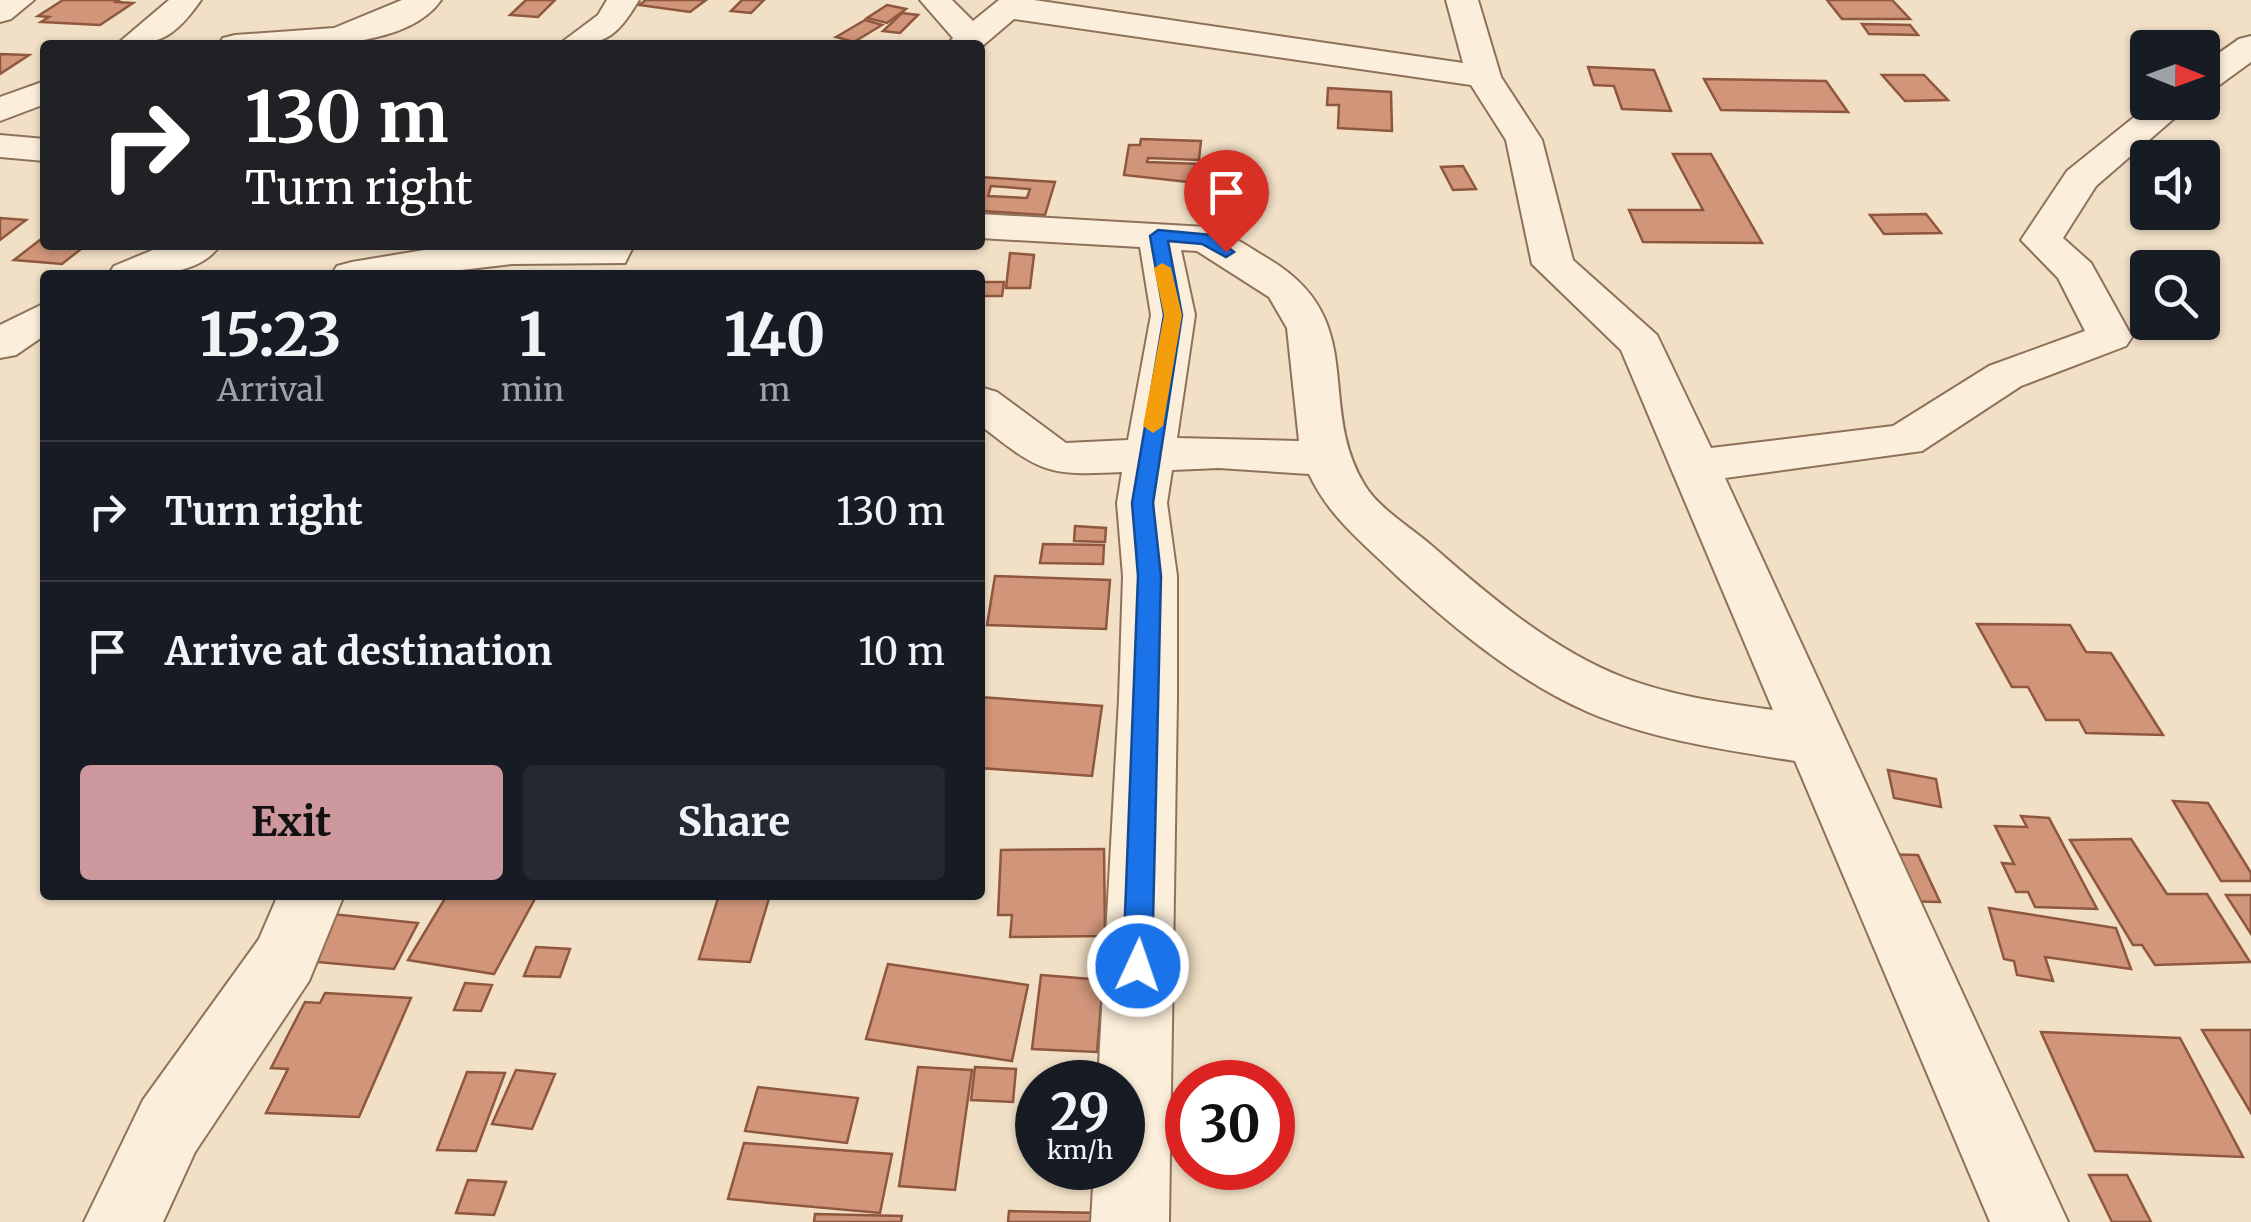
<!DOCTYPE html>
<style>
body{margin:0;font-family:Merriweather,serif;background:#242831;color:#f1f3f6;height:100vh;display:flex;flex-direction:column;font-size:38px;white-space:nowrap}
*{box-sizing:border-box;margin:0}
p{font-size:32px;color:#9ea1a6}
.icon{flex:none;width:55px;height:55px;fill:none;stroke:currentColor;stroke-width:2;stroke-linecap:round;stroke-linejoin:round}
.map{position:relative;flex:1;overflow:hidden}
.sheet{position:absolute;left:40px;top:270px;width:945px;height:630px;display:flex;flex-direction:column;background:#171b24;border-radius:10px;box-shadow:0 2px 8px #0004}
.sheet>*{flex:none}
.guide{position:absolute;left:40px;top:40px;width:945px;height:210px;border-radius:10px;box-shadow:0 2px 8px #0004;background:#202124;color:#fff;overflow:hidden}
.needle{width:65px;rotate:91deg}
.tools{position:absolute;left:2130px;top:30px;display:grid;gap:20px}
.tools a{display:grid;place-items:center;width:90px;height:90px;border-radius:10px;background:#171b24;box-shadow:0 2px 8px #0004;font-size:50px}
.speed{position:absolute;left:1015px;top:1060px;display:flex;gap:20px;font-size:50px;font-weight:700;text-align:center}
.speed>*{display:grid;place-content:center;width:130px;height:130px;border-radius:50%;background:#171b24;box-shadow:0 2px 8px #0004;line-height:1}
.speed small{font-size:25px;font-weight:400}
.speed .limit{border:15px solid #d22;background:#fff;color:#111}
.pin{position:absolute;display:grid;place-items:center;width:85px;height:85px;color:#fff;margin:-102px -42px;border-radius:50% 50% 50% 0;rotate:-45deg;box-shadow:0 0 10px #0007}
.pin .icon{rotate:45deg}
.me{position:absolute;width:110px;margin:-55px;rotate:3deg;stroke-linejoin:round;filter:drop-shadow(0 0 8px #0008)}
.turn{display:flex;align-items:center;gap:35px;height:210px;padding:0 40px;font-size:45px}
.turn .icon{width:130px;height:130px;stroke-width:2.5}
.turn b{display:block;font-size:70px;line-height:85px}
.eta{display:flex;justify-content:space-evenly;align-items:center;height:170px;text-align:center}
.eta b{font-size:60px;font-weight:700;line-height:70px}
.cta{display:flex;gap:20px;margin-top:auto;padding:20px 40px}
.cta a{flex:1;height:115px;border-radius:10px;background:#cd979e;color:#111;font-size:40px;font-weight:700;line-height:115px;text-align:center}
.cta a+a{background:#242831;color:#f1f3f6}
ul{padding:0;list-style:none}
li{display:flex;align-items:center;gap:30px;height:140px;padding:0 40px;border-top:2px solid #363941}
li div{flex:1}
li b{display:block;font-size:38px}
li em{font-style:normal}
.map>svg:first-child{display:block}
.building{fill:#d1967a;stroke:#8f573e;stroke-width:2.5;fill-rule:evenodd}
.lines{fill:none;stroke-linecap:round;stroke-linejoin:round}
.street-casing{stroke:#8e715a;stroke-width:4}
.street{fill:#fbeeda;fill-rule:evenodd}
.route{fill:#1a73e8;stroke:#114b97;stroke-width:2.5}
.slow{fill:#f59e0b}
</style>
<div class="map">
<svg width="2251" height="1222" viewBox="0 0 2251 1222">
<rect width="100%" height="100%" fill="#f1e0c6"/>
<g class="building">
<polygon points="63,0 119,0 116,2 133,3 100,25 41,22 49,17 38,16"/>
<polygon points="526,0 555,0 538,17 510,15"/>
<polygon points="646,0 706,0 690,12 639,5"/>
<polygon points="742,0 764,0 751,13 731,11"/>
<polygon points="1827,0 1892,0 1910,19 1842,19"/>
<polygon points="887,5 906,9 887,23 867,18"/>
<polygon points="902,13 918,15 900,33 883,31"/>
<polygon points="865,20 882,25 854,42 836,37"/>
<polygon points="1862,24 1910,25 1918,35 1869,34"/>
<polygon points="0,54 29,55 0,74"/>
<polygon points="1588,67 1654,70 1671,111 1622,109 1614,86 1594,85"/>
<polygon points="1882,75 1924,75 1948,100 1905,101"/>
<polygon points="1704,79 1826,81 1848,112 1721,110"/>
<polygon points="1328,88 1391,92 1392,131 1338,128 1339,105 1327,105"/>
<polygon points="1141,139 1201,141 1199,160 1148,158 1147,162 1200,164 1198,183 1124,175 1129,145 1140,145"/>
<polygon points="1673,154 1711,154 1762,243 1643,242 1629,210 1703,210"/>
<polygon points="1463,166 1476,189 1453,190 1441,167"/>
<path d="M980,177l75,5 -10,33 -65,-4zM991,186l39,3 -3,9 -39,-2z"/>
<polygon points="1926,214 1941,233 1884,234 1870,215"/>
<polygon points="0,218 26,220 0,240"/>
<polygon points="45,236 45,245 86,245 62,264 14,260"/>
<polygon points="1010,253 1034,255 1030,288 1006,288"/>
<polygon points="980,282 1004,282 1002,296 980,296"/>
<polygon points="1075,526 1106,528 1105,542 1074,541"/>
<polygon points="1043,544 1104,545 1103,564 1040,563"/>
<polygon points="995,576 1110,580 1106,629 987,625"/>
<polygon points="1977,624 2070,625 2086,652 2111,653 2163,735 2086,733 2079,720 2046,720 2028,687 2012,687"/>
<polygon points="980,697 1102,706 1092,776 980,768"/>
<polygon points="1888,770 1936,779 1941,807 1894,798"/>
<polygon points="2173,801 2208,803 2251,873 2251,881 2221,881"/>
<polygon points="2021,816 2049,818 2097,909 2035,907 2028,892 2016,892 2002,863 2014,864 1995,826 2027,827"/>
<polygon points="2131,839 2167,894 2207,894 2250,962 2155,965 2142,945 2133,945 2070,840"/>
<polygon points="1104,849 1105,936 1010,937 1012,915 998,915 1001,850"/>
<polygon points="1876,854 1918,855 1940,902 1896,901"/>
<polygon points="447,895 537,895 494,974 408,960"/>
<polygon points="719,895 770,895 750,962 699,959"/>
<polygon points="2226,895 2251,895 2251,934"/>
<polygon points="1989,908 2116,928 2131,969 2045,957 2053,981 2017,975 2014,961 2004,959"/>
<polygon points="322,913 418,923 394,969 295,960"/>
<polygon points="536,947 570,949 560,977 524,976"/>
<polygon points="888,964 1028,985 1012,1061 866,1039"/>
<polygon points="1041,975 1103,980 1097,1052 1032,1049"/>
<polygon points="465,983 492,985 481,1011 454,1010"/>
<polygon points="325,993 411,998 359,1117 266,1113 288,1069 271,1068 305,1002 320,1003"/>
<polygon points="2202,1030 2251,1030 2251,1113"/>
<polygon points="2041,1032 2180,1038 2243,1157 2095,1151"/>
<polygon points="918,1067 972,1070 955,1190 899,1186"/>
<polygon points="975,1067 1016,1069 1013,1102 971,1100"/>
<polygon points="516,1070 555,1074 532,1129 492,1124"/>
<polygon points="467,1072 505,1073 476,1151 437,1150"/>
<polygon points="758,1087 858,1098 847,1143 745,1131"/>
<polygon points="744,1143 892,1154 880,1213 728,1199"/>
<polygon points="2089,1175 2127,1175 2151,1222 2112,1222"/>
<polygon points="468,1180 506,1182 494,1215 456,1213"/>
<polygon points="1009,1211 1101,1213 1101,1222 1008,1222"/>
<polygon points="815,1214 902,1216 901,1222 814,1222"/>
</g>
<g class="lines">
<defs>
<g id="street">
<polygon points="0,0 34,0 11,19 0,22"/>
<path d="M169,0h32c-26,37 -41,45 -85,45z"/>
<path d="M402,0h39c-39,56 -163,45 -223,45l5,-7 12,-3 99,-7z"/>
<path d="M607,0h32c-24,40 -35,45 -81,45l40,-30z"/>
<path d="M920,0h32l21,21 26,-21h35l429,63 -17,-63h32l23,77 41,63 31,120 84,75 54,113 182,-22 96,-60 96,-35 -27,-53 -37,-38 46,-69 86,-69h40l-97,84 -33,52 28,25 41,74 -6,9 -105,40 -99,65 -197,27 343,744h-78l-195,-461c-69,-11 -142,-21 -207,-49 -71,-31 -134,-84 -191,-136 -34,-33 -68,-59 -88,-102l-90,-6 -47,2 -5,33 10,73v123l-8,523h-78l3,-54h28v-86h-24l21,-383 4,-123 -6,-73 5,-31c-76,4 -82,0 -142,-47v-38l17,5 69,51 62,-3 23,-125 -11,-68 -160,-9v-24l226,13c22,5 41,19 61,31 104,61 48,144 97,226 14,24 46,43 67,61 57,50 122,106 194,133 47,18 99,25 148,32l-152,-360 -89,-86 -26,-124 -35,-55 -457,-66 -34,29 -33,-3 6,-7zM1181,250l16,1 72,46 18,31 12,113 -122,-3 18,-123z"/>
<polygon points="2251,36 2251,62 2214,89 2202,92 2202,65 2239,39"/>
<polygon points="45,81 45,104 0,121 0,97"/>
<polygon points="0,135 45,139 45,161 0,157"/>
<path d="M165,245h55c-22,33 -77,30 -112,30l6,-9z"/>
<polygon points="454,245 634,245 625,263 512,264 419,275 331,275 337,266 352,262"/>
<polygon points="45,303 45,335 16,355 0,358 0,325"/>
<polygon points="278,895 344,895 309,981 195,1152 163,1222 84,1222 143,1100 259,939"/>
</g>
</defs>
<use href="#street" class="street-casing"/>
<use href="#street" class="street"/>
</g>
<polygon class="route" points="1158,230 1212,235 1234,252 1226,257 1202,244 1168,241 1182,315 1153,503 1161,576 1152,966 1148,975 1138,979 1127,975 1123,966 1138,576 1132,503 1164,315 1150,236"/>
<polygon class="slow" points="1162,263 1171,268 1182,315 1163,426 1153,433 1143,426 1164,315 1154,268"/>
</svg>
<div class="tools">
<a><svg class="needle" viewBox="-14 -14 28 28"><path d="M0-13l5 13h-10z" fill="#e53935"/><path d="M0 13l5-13h-10z" fill="#9ea1a6"/></svg></a>
<a><svg class="icon" aria-label="sound" viewBox="0 0 24 24"><path d="M4 9h4l5-4v14l-5-4H4zM17 9q2 3 0 6"/></svg></a>
<a><svg class="icon" aria-label="search" viewBox="0 0 24 24"><circle cx="10" cy="10" r="6"/><path d="M15 15l6 6"/></svg></a>
</div>
<div class="speed"><div>29<small>km/h</small></div><div class="limit">30</div></div>
<div class="pin" style="left:1226px;top:252px;background:#d93025"><svg class="icon" aria-label="arrive" viewBox="0 0 24 24"><path d="M6 21V4h12l-3 4 3 4H6"/></svg></div>
<svg class="me" style="left:1138px;top:966px" viewBox="-20 -20 40 40"><circle r="17" fill="#1a73e8" stroke="#fff" stroke-width="3"/><path d="M0-11L8 9 0 5-8 9z" fill="#fff"/></svg>
<div class="guide">
<div class="turn"><svg class="icon" aria-label="right" viewBox="0 0 24 24"><path d="M7 20v-9h11M14 6l5 5-5 5"/></svg><div><b>130 m</b>Turn right</div></div>
</div>
<section class="sheet">
<div class="eta">
<div><b>15:23</b><p>Arrival</p></div>
<div><b>1</b><p>min</p></div>
<div><b>140</b><p>m</p></div>
</div>
<ul>
<li><svg class="icon" aria-label="right" viewBox="0 0 24 24"><path d="M7 20v-9h11M14 6l5 5-5 5"/></svg><div><b>Turn right</b></div><em>130 m</em></li>
<li><svg class="icon" aria-label="arrive" viewBox="0 0 24 24"><path d="M6 21V4h12l-3 4 3 4H6"/></svg><div><b>Arrive at destination</b></div><em>10 m</em></li>
</ul>
<div class="cta"><a>Exit</a><a>Share</a></div>
</section>
</div>
